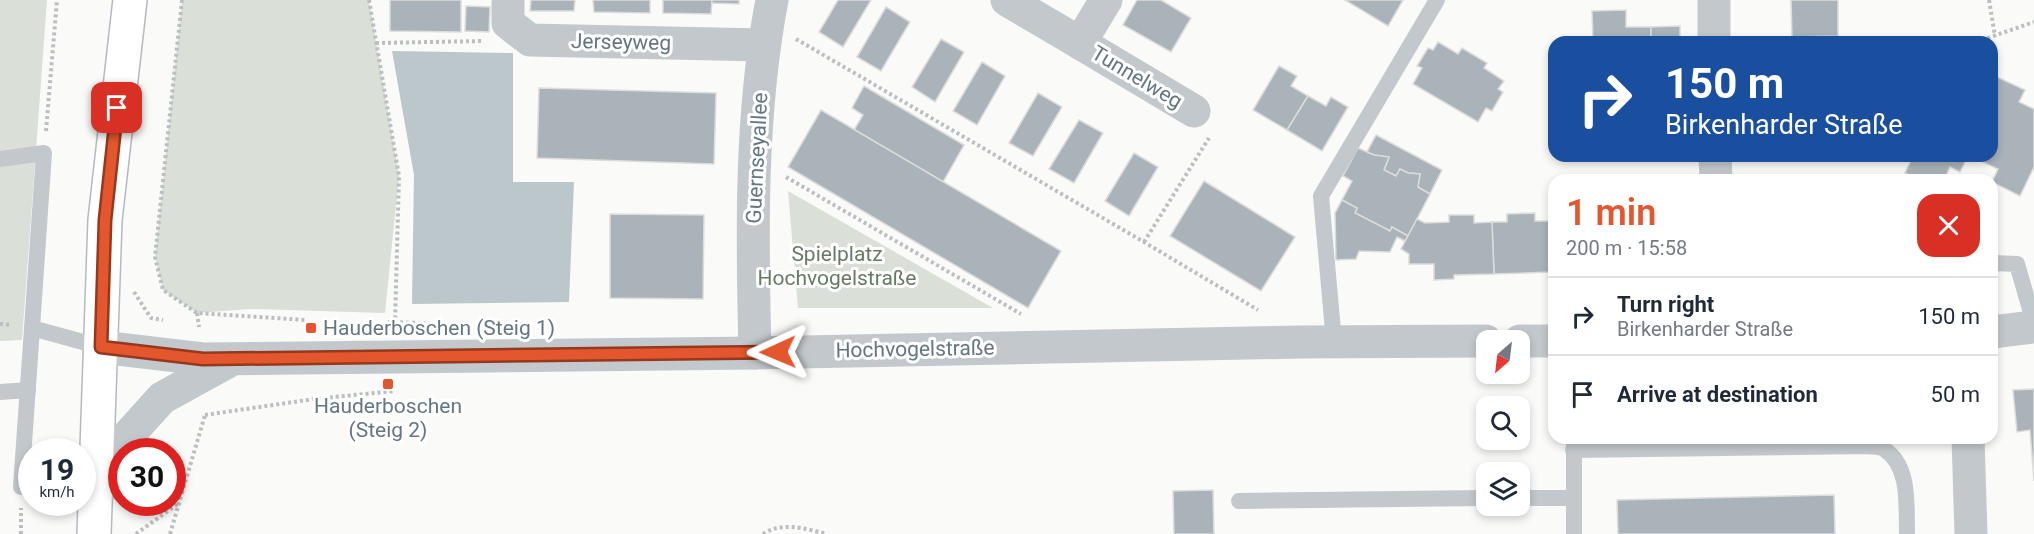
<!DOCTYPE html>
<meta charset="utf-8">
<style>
body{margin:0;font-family:Roboto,sans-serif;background:#f2f2f3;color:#1f2937;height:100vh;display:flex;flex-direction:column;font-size:22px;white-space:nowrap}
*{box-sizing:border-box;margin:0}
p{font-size:20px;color:#747a83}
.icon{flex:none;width:33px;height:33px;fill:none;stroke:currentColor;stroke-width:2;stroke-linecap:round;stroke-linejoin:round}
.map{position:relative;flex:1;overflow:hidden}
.side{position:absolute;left:1548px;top:174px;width:450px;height:270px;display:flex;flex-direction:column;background:#fff;border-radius:18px;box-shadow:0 3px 9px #0003}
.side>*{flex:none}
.guide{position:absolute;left:1548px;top:36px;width:450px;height:126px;border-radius:18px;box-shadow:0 3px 9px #0003;background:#1a4fa0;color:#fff;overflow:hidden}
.needle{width:39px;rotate:208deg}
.controls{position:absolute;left:1476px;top:330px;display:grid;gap:12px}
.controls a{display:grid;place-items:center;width:54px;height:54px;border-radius:12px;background:#fff;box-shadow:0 3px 9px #0003;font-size:30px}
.speed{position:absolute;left:18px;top:438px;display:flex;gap:12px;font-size:30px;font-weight:700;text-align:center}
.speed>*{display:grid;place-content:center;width:78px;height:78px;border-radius:50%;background:#fff;box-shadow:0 3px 9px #0003;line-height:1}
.speed small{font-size:15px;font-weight:400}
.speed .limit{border:9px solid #d22;background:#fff;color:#111}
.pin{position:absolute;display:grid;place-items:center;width:51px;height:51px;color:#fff;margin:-26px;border-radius:12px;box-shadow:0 3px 9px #0006}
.me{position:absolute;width:66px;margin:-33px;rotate:269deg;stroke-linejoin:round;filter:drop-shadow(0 0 4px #0008)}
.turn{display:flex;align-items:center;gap:21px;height:126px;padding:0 18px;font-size:27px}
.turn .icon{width:78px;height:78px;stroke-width:2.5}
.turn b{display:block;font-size:42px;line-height:51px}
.round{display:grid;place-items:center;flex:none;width:63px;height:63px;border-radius:18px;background:#f2f2f3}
.summary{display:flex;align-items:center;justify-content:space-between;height:102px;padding:0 18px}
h1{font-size:36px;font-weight:600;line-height:45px;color:#e4572e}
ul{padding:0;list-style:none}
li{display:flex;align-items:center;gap:18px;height:78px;padding:0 18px;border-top:2px solid #e0e1e3}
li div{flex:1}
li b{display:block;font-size:22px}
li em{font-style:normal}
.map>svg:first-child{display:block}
.green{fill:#dadfd7}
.water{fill:#bbc7cb}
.building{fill:#aab3b9;stroke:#dcdcda;stroke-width:1.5}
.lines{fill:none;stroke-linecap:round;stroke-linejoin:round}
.secondary-casing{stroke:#b3babf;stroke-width:36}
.path{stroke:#bbbfc2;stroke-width:4;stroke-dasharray:3 3;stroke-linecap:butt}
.service{stroke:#c3c8cc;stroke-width:16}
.minor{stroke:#c3c8cc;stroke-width:33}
.secondary{stroke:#fff;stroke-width:33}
.route-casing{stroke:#94391e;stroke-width:15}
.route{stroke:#e4572e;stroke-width:10}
.poi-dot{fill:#e4572e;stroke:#fff;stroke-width:2}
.labels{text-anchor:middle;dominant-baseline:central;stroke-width:6;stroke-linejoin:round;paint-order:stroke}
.street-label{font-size:21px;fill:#657683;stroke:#fff}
.park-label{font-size:21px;fill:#687a64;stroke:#fff}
.poi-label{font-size:21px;fill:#657683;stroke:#fff;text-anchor:start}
</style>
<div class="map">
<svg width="2034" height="534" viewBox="0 0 2034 534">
<rect width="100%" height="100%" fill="#fafaf8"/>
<g class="green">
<polygon points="0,0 47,0 22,340 0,341"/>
<polygon points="182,0 369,0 399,176 385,313 250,309 197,313 163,290 155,257"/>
<polygon points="788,191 993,308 798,308"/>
</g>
<polygon class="water" points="392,51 513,53 513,182 574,182 569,302 412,304 414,175"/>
<g class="building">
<polygon points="390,0 461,0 461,32 390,31"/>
<polygon points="531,0 575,0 574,11 530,11"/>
<polygon points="593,0 650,0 650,13 594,12"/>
<polygon points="663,0 712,0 711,14 663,13"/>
<polygon points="712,0 739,0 739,4 712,3"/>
<polygon points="838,0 871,0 843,47 819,32"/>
<polygon points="1137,0 1161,0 1191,18 1171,52 1123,25"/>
<polygon points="1345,0 1403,0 1388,26"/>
<polygon points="1791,0 1838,0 1838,36 1792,37"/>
<polygon points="466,6 490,7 489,32 465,31"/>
<polygon points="886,7 910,22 881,71 857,57"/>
<polygon points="1626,10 1626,27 1651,27 1651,42 1593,40 1592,11"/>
<polygon points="1680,26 1680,42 1651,42 1651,27"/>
<polygon points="941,39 964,52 935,102 912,87"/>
<polygon points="1438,42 1458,54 1462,48 1487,63 1484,68 1504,81 1498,89 1503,92 1492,111 1486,108 1478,122 1413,84 1422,68 1417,66 1428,48 1433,50"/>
<polygon points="982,62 1005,76 977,125 953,111"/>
<polygon points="1279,66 1297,76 1291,86 1308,96 1287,130 1253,110"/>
<polygon points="1997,77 2025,90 2019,102 2034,109 2034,167 2020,196 1992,182 1998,169 1970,156 1992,156 1992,88"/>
<polygon points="864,86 964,145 943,182 854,130 863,115 852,108"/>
<polygon points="539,88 716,93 714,164 537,158"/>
<polygon points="1038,93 1062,107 1033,156 1009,143"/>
<polygon points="1308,96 1326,106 1331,97 1348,107 1322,151 1287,130"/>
<polygon points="821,110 1061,251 1028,308 788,167"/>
<polygon points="1079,120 1103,133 1074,183 1049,169"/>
<polygon points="1376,135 1442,170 1430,194 1418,187 1420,174 1408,173 1400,169 1396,176 1384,170 1389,157 1374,155 1367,152"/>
<polygon points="1358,148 1374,155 1389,157 1384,170 1396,176 1400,169 1408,173 1420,174 1418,187 1430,194 1408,236 1392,227 1390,231 1355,213 1357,208 1342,200 1352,181 1343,176"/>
<polygon points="1134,153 1158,167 1129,216 1105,201"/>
<polygon points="1913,156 1968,156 1960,172 1950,167 1944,180 1920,180 1905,173"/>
<polygon points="1204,181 1295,237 1261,291 1170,236"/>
<polygon points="1342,200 1357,208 1355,213 1390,231 1392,227 1408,236 1405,241 1397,237 1390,252 1359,251 1356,259 1336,260 1335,213"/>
<polygon points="1535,213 1535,221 1549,221 1551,272 1494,274 1492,222 1507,222 1507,214"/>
<polygon points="610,214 704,215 703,299 610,298"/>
<polygon points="1449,215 1474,215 1474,223 1492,222 1494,274 1454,275 1454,279 1434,280 1434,264 1409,264 1409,254 1401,249 1417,219 1425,223 1449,222"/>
<polygon points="1549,221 1554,221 1554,272 1551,272"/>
<polygon points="2034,389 2034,481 2030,430 2017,432 2013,390"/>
<polygon points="1213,490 1214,534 1174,534 1173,491"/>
<polygon points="1834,495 1835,534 1618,534 1617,500"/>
</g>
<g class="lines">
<defs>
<polyline id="secondary" points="94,534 105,220 130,0"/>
</defs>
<use href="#secondary" class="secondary-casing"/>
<g class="path">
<polyline points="182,0 155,257 163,290 197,313 306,320"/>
<polyline points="369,0 399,176 395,324"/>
<polyline points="1989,0 1995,36"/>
<polyline points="796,39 1144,242 1258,310"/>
<polyline points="1976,42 2034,22"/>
<polyline points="376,43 484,41"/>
<polyline points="46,131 57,0"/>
<polyline points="786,177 1021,314"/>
<polyline points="1144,242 1209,138"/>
<polyline points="134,292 151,318 163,320"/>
<polyline points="197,313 199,327"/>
<polyline points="388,322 425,323"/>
<polyline points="0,324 11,325"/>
<polyline points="205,415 314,399 395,391"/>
<polyline points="21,534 21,508"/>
<polyline points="136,534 179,503"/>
<polyline points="170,534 205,415"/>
<path d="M763,534c19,-13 44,-5 64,0"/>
</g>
<g class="service">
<polyline points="0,159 44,153 32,328 101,347"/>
<polyline points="1992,263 2017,264 2034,323"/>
<polyline points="1334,342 1321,196 1437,0"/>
<polyline points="0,392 28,390"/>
<polyline points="1574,438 1574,534"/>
<path d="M1573,450l293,-4c5,1 14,0 18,3 27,17 22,58 23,85"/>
<polyline points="21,487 32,328"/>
<polyline points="1520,498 1573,498"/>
<polyline points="1239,501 1486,498"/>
</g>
<g class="minor">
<polyline points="508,0 508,23 530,40 763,45"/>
<polyline points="1007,0 1080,43 1106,0"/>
<polyline points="1714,0 1714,42"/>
<polyline points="1080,43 1194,111"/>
<polyline points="1715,156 1716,180"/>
<polyline points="1992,332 2034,327"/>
<polyline points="1520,341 1554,341"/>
<polyline points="101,347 203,359 755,353 1301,342 1486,341"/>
<path d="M755,353c-3,-117 -5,-238 17,-353"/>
<polyline points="1968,438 1971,534"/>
<polyline points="97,495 115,450 162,398 231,360"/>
</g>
<use href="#secondary" class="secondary"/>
</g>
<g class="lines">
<defs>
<polyline id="route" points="117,108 105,220 101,347 203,359 778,352"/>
</defs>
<use href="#route" class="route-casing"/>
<use href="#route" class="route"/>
</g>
<g class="poi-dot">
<rect x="305" y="322" width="12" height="12" rx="3"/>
<rect x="382" y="378" width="12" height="12" rx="3"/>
</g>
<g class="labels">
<g class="street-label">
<text transform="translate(621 42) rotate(1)">Jerseyweg</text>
<text transform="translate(1137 77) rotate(31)">Tunnelweg</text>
<text transform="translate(757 158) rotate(-87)">Guernseyallee</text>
<text transform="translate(915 349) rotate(-1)">Hochvogelstraße</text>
</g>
<g class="park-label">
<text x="837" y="254">Spielplatz<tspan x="837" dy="24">Hochvogelstraße</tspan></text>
</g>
<g class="poi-label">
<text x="323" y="328">Hauderboschen (Steig 1)</text>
<text x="388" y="406" text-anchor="middle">Hauderboschen<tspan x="388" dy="24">(Steig 2)</tspan></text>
</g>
</g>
</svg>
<div class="controls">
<a><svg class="needle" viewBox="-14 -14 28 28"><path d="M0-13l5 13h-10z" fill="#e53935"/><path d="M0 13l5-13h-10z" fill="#747a83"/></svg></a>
<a><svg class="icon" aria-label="search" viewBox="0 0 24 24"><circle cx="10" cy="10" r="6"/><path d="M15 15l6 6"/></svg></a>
<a><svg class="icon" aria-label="layers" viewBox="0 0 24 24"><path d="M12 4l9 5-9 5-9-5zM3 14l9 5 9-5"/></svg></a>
</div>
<div class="speed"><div>19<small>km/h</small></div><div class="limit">30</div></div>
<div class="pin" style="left:117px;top:108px;background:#d93025"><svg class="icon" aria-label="arrive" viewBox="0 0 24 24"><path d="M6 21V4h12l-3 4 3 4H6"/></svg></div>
<svg class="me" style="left:778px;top:352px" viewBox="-20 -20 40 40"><path d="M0-17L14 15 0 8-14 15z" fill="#e4572e" stroke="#fff" stroke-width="4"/></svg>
<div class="guide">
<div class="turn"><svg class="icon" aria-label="right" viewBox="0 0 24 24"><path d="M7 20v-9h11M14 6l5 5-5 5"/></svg><div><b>150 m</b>Birkenharder Straße</div></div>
</div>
<section class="side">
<div class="summary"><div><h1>1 min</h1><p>200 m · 15:58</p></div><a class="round" style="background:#d93025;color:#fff"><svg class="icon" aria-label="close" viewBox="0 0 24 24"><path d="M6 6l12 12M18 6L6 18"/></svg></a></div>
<ul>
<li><svg class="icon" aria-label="right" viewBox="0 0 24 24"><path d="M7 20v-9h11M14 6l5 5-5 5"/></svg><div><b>Turn right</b><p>Birkenharder Straße</p></div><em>150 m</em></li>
<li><svg class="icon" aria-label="arrive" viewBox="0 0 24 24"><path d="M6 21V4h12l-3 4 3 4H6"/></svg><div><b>Arrive at destination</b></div><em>50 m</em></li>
</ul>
</section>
</div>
